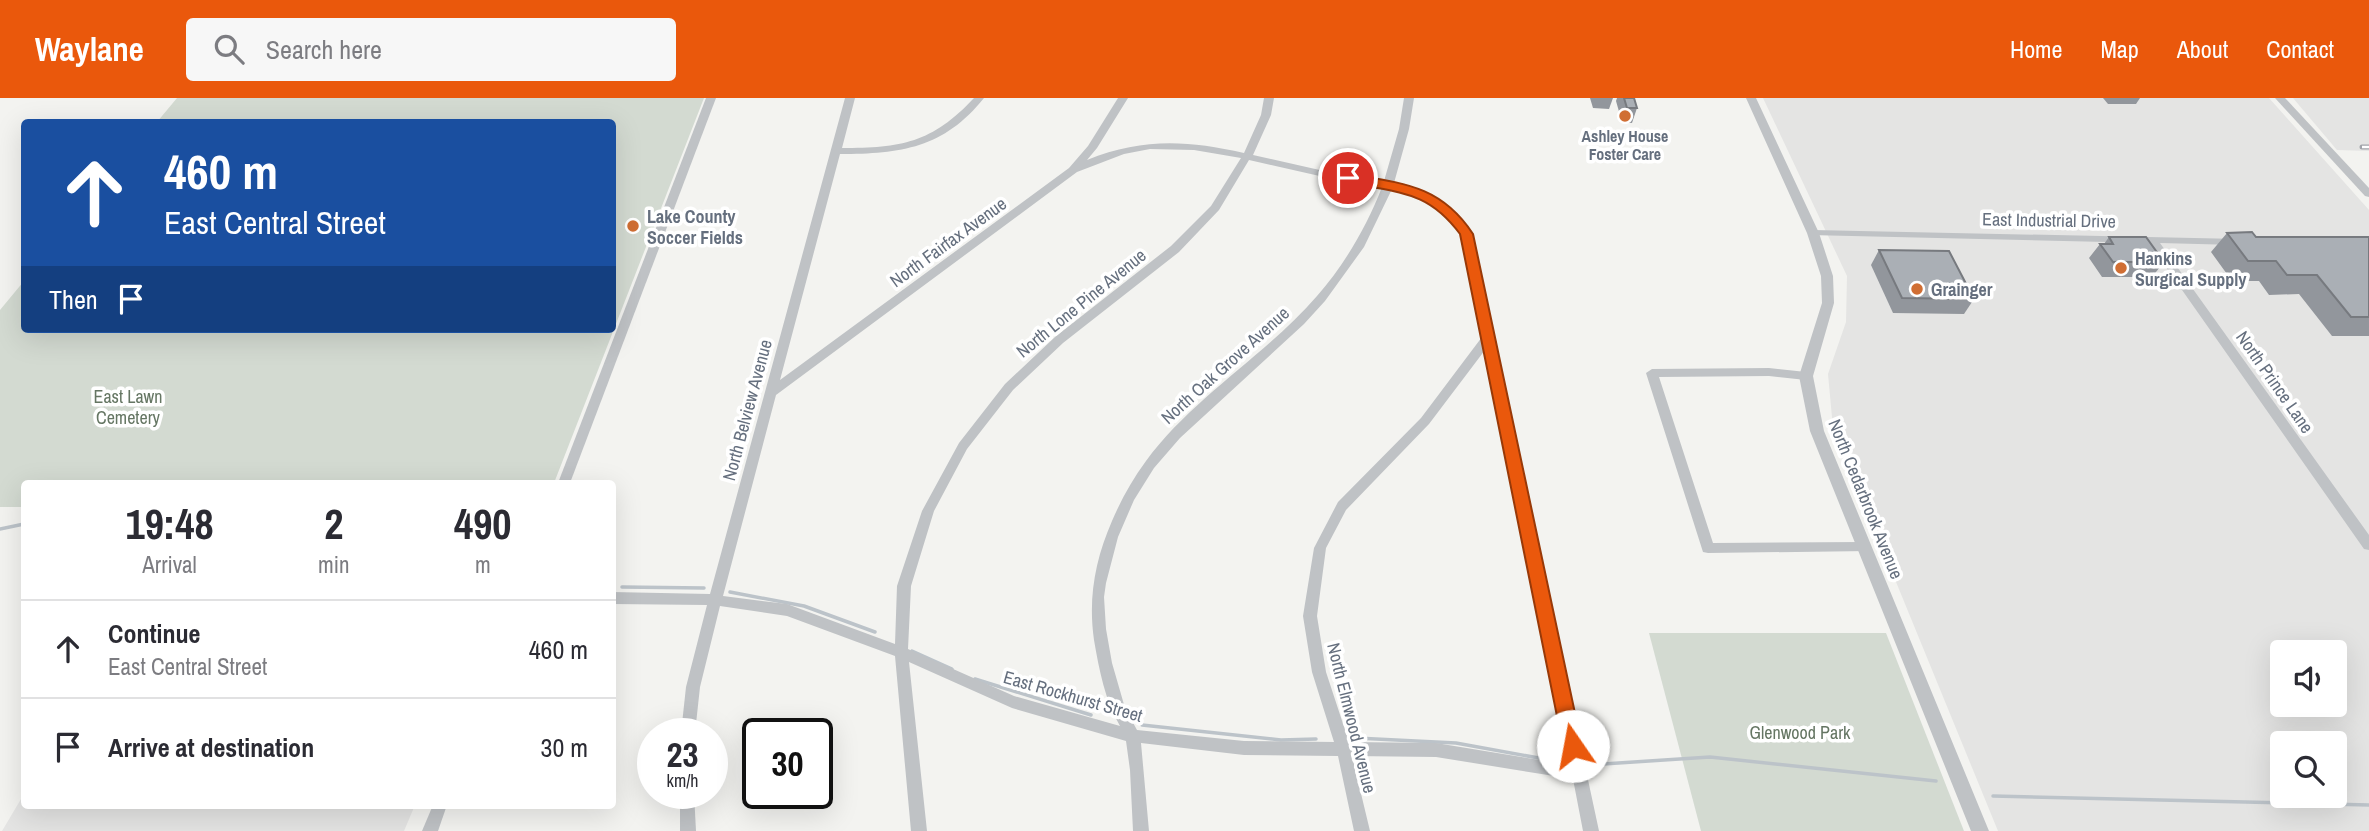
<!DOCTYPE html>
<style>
body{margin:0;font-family:"Archivo Narrow",sans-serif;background:#f7f7f7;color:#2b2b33;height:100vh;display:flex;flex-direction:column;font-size:26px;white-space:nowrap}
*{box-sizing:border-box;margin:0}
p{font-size:23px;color:#7c7c81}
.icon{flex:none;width:38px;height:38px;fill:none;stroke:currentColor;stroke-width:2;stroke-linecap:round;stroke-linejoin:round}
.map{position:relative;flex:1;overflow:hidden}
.panel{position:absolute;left:21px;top:382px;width:595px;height:329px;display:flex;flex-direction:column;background:#fff;border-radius:7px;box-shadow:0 7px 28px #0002}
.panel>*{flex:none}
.top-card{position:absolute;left:21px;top:21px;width:595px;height:214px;border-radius:7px;box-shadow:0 7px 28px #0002;background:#1a4fa0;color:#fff;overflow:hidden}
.fabs{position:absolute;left:2270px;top:542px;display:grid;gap:14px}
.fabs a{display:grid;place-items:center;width:77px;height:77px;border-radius:7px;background:#fff;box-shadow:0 7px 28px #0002;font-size:35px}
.speed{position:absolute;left:637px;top:620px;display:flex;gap:14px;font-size:35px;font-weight:700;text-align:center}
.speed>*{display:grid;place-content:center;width:91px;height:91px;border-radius:50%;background:#fff;box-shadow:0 7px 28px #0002;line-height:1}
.speed small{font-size:18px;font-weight:400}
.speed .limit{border:4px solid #111;border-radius:10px;background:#fff;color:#111}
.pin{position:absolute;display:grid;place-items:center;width:60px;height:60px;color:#fff;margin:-30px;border:4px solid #fff;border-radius:50%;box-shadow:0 2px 7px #0007}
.me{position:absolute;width:77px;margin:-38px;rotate:348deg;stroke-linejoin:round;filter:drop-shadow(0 0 5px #0008)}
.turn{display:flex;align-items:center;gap:24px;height:147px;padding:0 28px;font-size:32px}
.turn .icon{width:91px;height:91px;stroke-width:2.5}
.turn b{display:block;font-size:49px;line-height:60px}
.then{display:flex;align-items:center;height:66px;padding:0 28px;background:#0003;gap:14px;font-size:26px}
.eta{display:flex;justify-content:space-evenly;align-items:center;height:119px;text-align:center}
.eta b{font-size:42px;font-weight:800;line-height:49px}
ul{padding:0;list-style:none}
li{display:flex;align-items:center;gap:21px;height:98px;padding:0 28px;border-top:2px solid #e1e1e2}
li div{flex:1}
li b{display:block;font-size:26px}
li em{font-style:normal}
header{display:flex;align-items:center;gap:42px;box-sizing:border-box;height:98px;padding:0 35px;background:#ea580c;color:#fff}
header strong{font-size:33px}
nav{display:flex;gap:38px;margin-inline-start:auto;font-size:24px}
.search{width:490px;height:63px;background:#f7f7f7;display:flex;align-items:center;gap:18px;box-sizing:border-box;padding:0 24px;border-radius:7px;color:#7c7c81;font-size:26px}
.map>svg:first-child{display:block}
.built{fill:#e4e4e3;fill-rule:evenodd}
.green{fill:#d3dad1}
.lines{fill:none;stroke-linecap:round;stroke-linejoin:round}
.stream{stroke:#bcc3c9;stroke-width:3.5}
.minor{fill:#bfc2c5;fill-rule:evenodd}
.tertiary{fill:#bfc2c5;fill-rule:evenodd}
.rail-casing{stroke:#a1a4aa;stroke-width:5}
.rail{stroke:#fff;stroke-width:2.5;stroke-dasharray:9;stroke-linecap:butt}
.wall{fill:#92969c}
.building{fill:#aaafb5;stroke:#777a7f;stroke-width:2}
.route{fill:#ea580c;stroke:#983908;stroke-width:2}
.poi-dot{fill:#d06e33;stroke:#fff;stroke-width:2.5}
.labels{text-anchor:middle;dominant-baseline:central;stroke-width:7;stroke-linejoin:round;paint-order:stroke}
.far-poi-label{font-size:16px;font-weight:bold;fill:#656f7e;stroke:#fff}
.poi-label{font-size:18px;font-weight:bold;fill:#656f7e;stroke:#fff;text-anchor:start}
.street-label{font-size:18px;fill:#656f7e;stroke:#fff}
.park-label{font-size:18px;fill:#657663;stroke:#fff}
</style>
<header>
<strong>Waylane</strong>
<div class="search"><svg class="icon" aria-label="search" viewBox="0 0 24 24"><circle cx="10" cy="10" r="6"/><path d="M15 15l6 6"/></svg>Search here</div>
<nav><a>Home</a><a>Map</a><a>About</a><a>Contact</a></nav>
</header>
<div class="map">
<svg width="2369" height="733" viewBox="0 0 2369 733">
<rect width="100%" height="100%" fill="#f3f3f0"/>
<g class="built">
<path d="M1763,0h506l100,112v621h-371l-165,-403 -5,-54 18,-52 1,-46zM2282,555h52v52h-52zM2282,646h52v52h-52z"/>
<polygon points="2293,0 2369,0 2369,53 2337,52"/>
<polygon points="24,696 24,707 415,707 404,733 2,733"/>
</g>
<g class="green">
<polygon points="177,0 704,0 554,385 24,385 24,409 0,409 0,212 24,183 24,231 612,231 612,24 157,24"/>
<polygon points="1649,535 1886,535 1964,733 1701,733"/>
</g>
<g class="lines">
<g class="stream">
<polyline points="0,431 24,426"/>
<polyline points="622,489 704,490"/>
<polyline points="730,494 804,508 875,534"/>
<polyline points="912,553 952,571"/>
<polyline points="975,581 1091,617"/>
<polyline points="1142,627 1281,642 1316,641"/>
<polyline points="1356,640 1456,645 1555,663"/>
<polyline points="1588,667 1710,659 1936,683"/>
<polyline points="1993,698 2369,707"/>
</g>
<g class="minor">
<polygon points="706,0 716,0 570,385 558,385"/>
<path d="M845,0h10l-13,50c59,0 90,-5 132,-50h10c-40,50 -83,56 -144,56l-60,226 289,-212 19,-22 30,-48h10l-31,50 -10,12c55,-22 99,-20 157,-7l17,-38 3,-17h10l-3,17 -18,40 71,16 60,10 15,-52 5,-31h10l-5,31 -15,54c34,7 57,22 77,51l128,597h-16l-10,-52 -137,-22 -84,-1 18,75h-16l-16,-75 -94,-1 -103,-12 8,88h-16l-3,-61 -4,-29 -114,-33 -103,-46 18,169h-16l-16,-175 -108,-40 -67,-10 -20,81 -5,46h-14l5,-46 21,-82 -95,-1v-12l98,2zM1150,51l44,1 47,8 -30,48 -40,40 -116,91 -50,47 -46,59 -37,68 -25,75 -2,58 -108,-40 -64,-8 53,-201 301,-223 47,-18zM1249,62l75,17 58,10c-15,39 -37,77 -65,109 -52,60 -124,101 -171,165 -14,19 -25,39 -34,60 -17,39 -24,77 -18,119 5,29 11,61 26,86l-106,-30 -106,-47 3,-63 23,-75 33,-62 46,-59 50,-47 116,-91 40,-42zM1392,91l27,8 14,7 16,15 12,15 21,103 -61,81 -83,84 -24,46 -11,68 9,56 22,70 -90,-1 -107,-11 -12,-22 -13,-45 -6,-34 -2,-32 2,-14 12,-46 16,-37 20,-32 26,-30 124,-114 21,-23 39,-54zM1485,252l85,415 -134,-22 -87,-1 -23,-70 -9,-56 9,-68 20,-38 83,-86z"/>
<polygon points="2275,0 2285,0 2369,90 2369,99 2365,98"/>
<polygon points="1813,132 2240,141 2241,143 2240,145 2236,147 2160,145 2369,437 2369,452 2364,451 2149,145 1809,137 1808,135 1809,133"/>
<polygon points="1769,270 1806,274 1812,278 1806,282 1769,278 1659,279 1713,445 1864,444 1869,445 1870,449 1869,453 1708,455 1703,454 1646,275 1652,271"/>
<polygon points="680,695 694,695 696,733 680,733"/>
<polygon points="433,707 447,707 438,733 422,733"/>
</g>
<polygon class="tertiary" points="1746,0 1756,0 1819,135 1833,178 1834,205 1813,278 1824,333 1989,733 1971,733 1810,333 1799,278 1822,205 1821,178 1807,135"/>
<defs>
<polyline id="rail" points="2362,49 2369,49"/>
</defs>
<use href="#rail" class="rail-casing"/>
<use href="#rail" class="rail"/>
</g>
<g class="wall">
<polygon points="1590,0 1613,0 1609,11 1593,10"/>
<polygon points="1617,0 1634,0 1637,10 1632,25 1622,24 1616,3"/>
<polygon points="2103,0 2140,0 2136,6 2108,6"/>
<polygon points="2227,135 2256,139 2369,139 2369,238 2332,238 2299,196 2269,197 2259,183 2232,183 2211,154"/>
<polygon points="2109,139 2164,164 2152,179 2102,179 2089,160 2100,146 2104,146"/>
<polygon points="1879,152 1974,201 1964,216 1893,215 1871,167"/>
</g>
<g class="building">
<polygon points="1624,0 1634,0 1637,10 1627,10"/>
<polygon points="2252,134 2256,139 2369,139 2369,219 2351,219 2317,177 2287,177 2276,163 2248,163 2227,135"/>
<polygon points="2109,139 2146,139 2164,164 2113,164 2100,146 2113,146"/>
<polygon points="1879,152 1949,153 1974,201 1902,200"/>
</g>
<path class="route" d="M1348,76c54,9 93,11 125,60l109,512 -3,6 -6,3 -7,-3 -3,-6 -103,-512c-35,-47 -66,-40 -117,-53v-6z"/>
<g class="poi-dot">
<circle cx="1625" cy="18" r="7"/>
<circle cx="633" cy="128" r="7"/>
<circle cx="2121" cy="170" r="7"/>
<circle cx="1917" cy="191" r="7"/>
</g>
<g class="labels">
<g class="far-poi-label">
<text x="1625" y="38">Ashley House<tspan x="1625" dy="18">Foster Care</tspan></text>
</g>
<g class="poi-label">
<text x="647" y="118">Lake County<tspan x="647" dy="21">Soccer Fields</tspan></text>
<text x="2135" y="160">Hankins<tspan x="2135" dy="21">Surgical Supply</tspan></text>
<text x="1931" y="191">Grainger</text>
</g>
<g class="street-label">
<text transform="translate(2049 122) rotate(1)">East Industrial Drive</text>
<text transform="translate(948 144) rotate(-36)">North Fairfax Avenue</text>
<text transform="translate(1081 205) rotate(-39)">North Lone Pine Avenue</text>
<text transform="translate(1225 267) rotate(-42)">North Oak Grove Avenue</text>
<text transform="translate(2275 284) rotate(55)">North Prince Lane</text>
<text transform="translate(747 312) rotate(-75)">North Belview Avenue</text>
<text transform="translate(1866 401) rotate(68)">North Cedarbrook Avenue</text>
<text transform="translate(1073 598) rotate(16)">East Rockhurst Street</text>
<text transform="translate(1352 620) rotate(76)">North Elmwood Avenue</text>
</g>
<g class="park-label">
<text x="128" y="298">East Lawn<tspan x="128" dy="21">Cemetery</tspan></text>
<text x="1800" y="634">Glenwood Park</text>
</g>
</g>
</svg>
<div class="fabs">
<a><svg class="icon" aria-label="sound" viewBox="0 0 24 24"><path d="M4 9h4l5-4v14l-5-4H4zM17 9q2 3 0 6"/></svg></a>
<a><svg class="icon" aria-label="search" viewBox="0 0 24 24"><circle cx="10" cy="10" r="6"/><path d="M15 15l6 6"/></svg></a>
</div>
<div class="speed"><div>23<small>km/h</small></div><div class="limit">30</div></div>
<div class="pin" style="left:1348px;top:80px;background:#d93025"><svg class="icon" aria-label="arrive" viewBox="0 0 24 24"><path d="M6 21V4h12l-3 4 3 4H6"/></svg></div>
<svg class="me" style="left:1573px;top:648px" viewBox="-20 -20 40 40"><circle r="19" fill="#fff"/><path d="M0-13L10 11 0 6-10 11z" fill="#ea580c"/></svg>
<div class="top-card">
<div class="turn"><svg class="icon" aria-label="ahead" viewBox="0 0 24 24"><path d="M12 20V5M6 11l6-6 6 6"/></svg><div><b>460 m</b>East Central Street</div></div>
<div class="then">Then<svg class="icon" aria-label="arrive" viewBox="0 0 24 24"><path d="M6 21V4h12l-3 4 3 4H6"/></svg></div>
</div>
<section class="panel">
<div class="eta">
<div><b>19:48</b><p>Arrival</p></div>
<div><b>2</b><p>min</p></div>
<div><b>490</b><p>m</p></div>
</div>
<ul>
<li><svg class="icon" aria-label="ahead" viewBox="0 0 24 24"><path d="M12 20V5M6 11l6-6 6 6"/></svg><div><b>Continue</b><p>East Central Street</p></div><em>460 m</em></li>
<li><svg class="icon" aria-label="arrive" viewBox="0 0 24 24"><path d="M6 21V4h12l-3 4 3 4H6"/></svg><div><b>Arrive at destination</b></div><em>30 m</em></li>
</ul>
</section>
</div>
